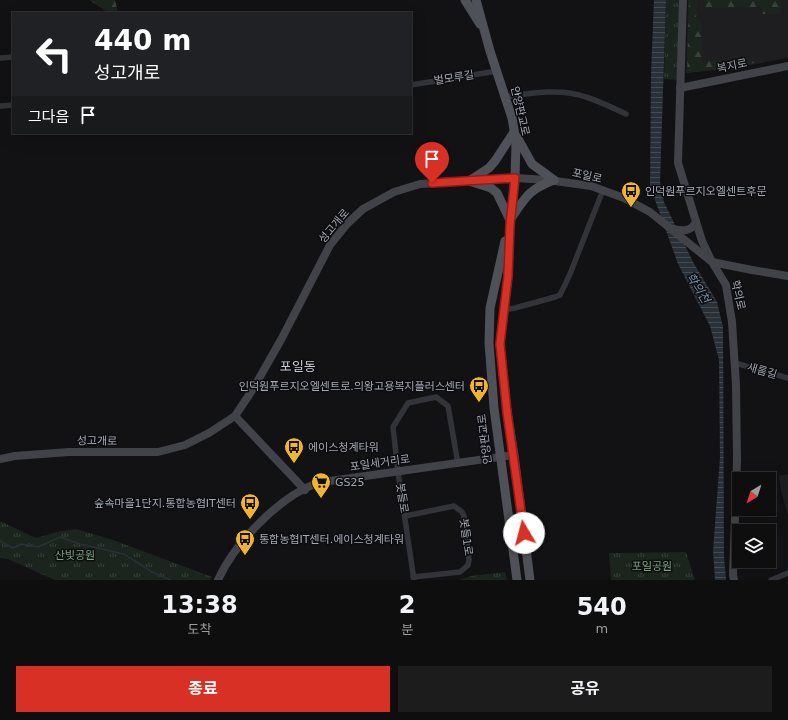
<!DOCTYPE html>
<html lang="ko">
<meta charset="utf-8">
<style>
body{margin:0;font-family:"DejaVu Sans","Noto Sans KR",sans-serif;background:#1c1c1d;color:#f1f3f6;height:100vh;display:flex;flex-direction:column;font-size:15px;white-space:nowrap}
*{box-sizing:border-box;margin:0}
p{font-size:13px;color:#9b9c9e}
.icon{flex:none;width:22px;height:22px;fill:none;stroke:currentColor;stroke-width:2;stroke-linecap:round;stroke-linejoin:round}
.map{position:relative;height:580px;overflow:hidden}
.drawer{display:flex;flex-direction:column;background:#0e0e0f;flex:1}
.drawer>*{flex:none}
.hud{position:absolute;left:12px;top:12px;width:400px;height:122px;border-radius:0px;box-shadow:0 4px 16px #0002,0 0 0 1px #2e2e2f;background:#202124;color:#fff;overflow:hidden}
.needle{width:26px;rotate:218deg}
.fabs{position:absolute;left:732px;top:472px;display:grid;gap:8px}
.fabs a{display:grid;place-items:center;width:44px;height:44px;border-radius:0px;background:#0e0e0f;box-shadow:0 4px 16px #0002,0 0 0 1px #2e2e2f;font-size:20px}
.pin{position:absolute;display:grid;place-items:center;width:34px;height:34px;color:#fff;margin:-41px -17px;border-radius:50% 50% 50% 0;rotate:-45deg;box-shadow:0 0 4px #0007}
.pin .icon{rotate:45deg}
.me{position:absolute;width:44px;margin:-22px;rotate:352deg;stroke-linejoin:round;filter:drop-shadow(0 0 3px #0008)}
.turn{display:flex;align-items:center;gap:14px;height:84px;padding:0 16px;font-size:18px}
.turn .icon{width:52px;height:52px;stroke-width:2.5}
.turn b{display:block;font-size:28px;line-height:34px}
.then{display:flex;align-items:center;height:38px;padding:0 16px;background:#0003;gap:8px;font-size:15px}
.eta{display:flex;justify-content:space-evenly;align-items:center;height:68px;text-align:center}
.eta b{font-size:24px;font-weight:700;line-height:28px}
.primary-button{display:flex;gap:8px;margin-top:auto;padding:8px 16px}
.primary-button a{flex:1;height:46px;border-radius:0px;background:#d93025;color:#fff;font-size:16px;font-weight:700;line-height:46px;text-align:center}
.primary-button a+a{background:#1c1c1d;color:#f1f3f6}
.map>svg:first-child{display:block}
.built{fill:#1e1e21}
.grass{fill:url(#grass-tufts)}
.forest{fill:url(#forest-firs)}
.water{fill:url(#water-rules)}
.lines{fill:none;stroke-linecap:round;stroke-linejoin:round}
.stream{stroke:#293037;stroke-width:1.5}
.street{stroke:#333439;stroke-width:5.5}
.secondary{stroke:#414349;stroke-width:8}
.primary{stroke:#4f5158;stroke-width:9}
.route-casing{stroke:#8d1f18;stroke-width:10}
.route{stroke:#d93025;stroke-width:7}
.labels{text-anchor:middle;dominant-baseline:central;stroke-width:3;stroke-linejoin:round;paint-order:stroke}
.street-label{font-size:11px;fill:#a4a8b4;stroke:#0d0d0f}
.poi-label{font-size:11px;fill:#a4a8b4;stroke:#0d0d0f;text-anchor:start}
.park-label{font-size:11px;fill:#7aa07e;stroke:#0d0d0f}
.water-label{font-size:12px;font-style:italic;fill:#7a95b0;stroke:#0d0d0f}
.quarter-label{font-size:13px;fill:#c5c7d0;stroke:#0d0d0f}
</style>
<div class="map">
<svg width="788" height="580" viewBox="0 0 788 580">
<defs>
<pattern id="grass-tufts" width="24" height="20" patternUnits="userSpaceOnUse"><rect width="24" height="20" fill="#1c241e"/><path d="M3 7l-1-3M5 7V3M7 7l1-3M15 17l-1-3M17 17v-4M19 17l1-3" fill="none" stroke="#3a413c"/></pattern>
<pattern id="forest-firs" width="22" height="20" patternUnits="userSpaceOnUse"><rect width="22" height="20" fill="#1c241e"/><path d="M5 1l3.5 6h-7zM16 11l3.5 6h-7z" fill="#3a413c"/></pattern>
<pattern id="water-rules" width="6" height="5" patternUnits="userSpaceOnUse"><rect width="6" height="5" fill="#293037"/><path d="M0 2.5h6" fill="none" stroke="#454b52"/></pattern>
</defs>
<rect width="100%" height="100%" fill="#121214"/>
<g class="built">
<polygon points="688,0 788,0 788,58 729,69 686,73"/>
<polygon points="788,474 788,516 781,490 779,476"/>
</g>
<g class="grass">
<polygon points="666,0 680,0 678,80 664,79"/>
<polygon points="0,521 36,538 57,532 76,529 113,540 212,577 210,580 55,580 8,559 0,558"/>
<polygon points="686,552 695,580 611,580 609,553"/>
<polygon points="505,572 507,580 459,580 471,576"/>
</g>
<g class="forest">
<polygon points="89,0 115,0 118,13 109,13"/>
<polygon points="689,0 697,0 696,18 701,20 702,61 766,61 728,68 687,73"/>
<polygon points="704,0 781,0 781,14 762,14 762,7 705,8"/>
</g>
<polygon class="water" points="654,0 666,0 660,182 664,202 693,262 717,302 723,327 724,556 726,580 715,580 713,551 720,457 719,360 710,326 678,264 650,186 651,74"/>
<g class="lines">
<polyline class="stream" points="0,541 13,548 21,544 38,547 60,537 80,544 124,554 152,572 170,580"/>
<g class="street">
<polyline points="0,58 13,57"/>
<polyline points="411,85 497,71"/>
<path d="M505,97c26,-4 56,-9 81,0 13,4 27,11 40,17"/>
<polyline points="0,106 13,105"/>
<polyline points="503,310 515,308 555,297 560,295 570,274 603,190"/>
<polyline points="735,363 788,378"/>
<polyline points="405,516 454,506 462,512 464,516 469,560 468,565 460,572 413,577"/>
<polyline points="414,580 398,472 393,427 408,403 436,397 448,406 458,464"/>
<polyline points="771,580 788,573"/>
</g>
<g class="secondary">
<polyline points="683,0 678,163 702,241 712,262 726,285 732,322 736,385 737,460 733,575 734,580"/>
<polyline points="680,88 788,66"/>
<path d="M673,229c9,2 18,3 23,-7"/>
<polyline points="235,416 305,490"/>
<polyline points="0,459 15,456 69,452 158,452 185,445 209,433 235,416 253,389 282,338 330,245 347,224 363,209 394,192 420,184 515,178 548,180 591,186 624,198 650,212 712,262 752,270 788,276"/>
<path d="M218,580c16,-36 60,-82 97,-96 4,-1 10,-2 15,-3l184,-26"/>
</g>
<g class="primary">
<polyline points="465,0 480,24"/>
<polyline points="476,0 490,51 512,118 516,142 515,178 510,225 508,276 500,344 507,412 514,455 530,580"/>
<polyline points="517,137 532,164 554,180"/>
<polyline points="469,181 489,168 495,161 514,132"/>
<polyline points="469,181 491,188 497,193 510,220"/>
<path d="M512,217c14,-21 18,-28 42,-37"/>
<polyline points="505,241 490,308 489,343 494,408 517,580"/>
</g>
</g>
<g class="lines">
<defs>
<polyline id="route" points="432,183 515,178 510,225 508,276 500,344 507,412 524,533"/>
</defs>
<use href="#route" class="route-casing"/>
<use href="#route" class="route"/>
</g>
<defs>
<symbol id="bus-pin" viewBox="-11 -11 22 30"><path d="M0 17L-7.5 6A9.5 9.5 0 1 1 7.5 6Z" fill="#f1b42d" stroke="#0d0d0f"/><path d="M-5-6H5V4H4V6H2V4H-2V6H-4V4H-5ZM-3.5-4V0h7V-4ZM-3.5 1.2v1.5H-2V1.2ZM2 1.2v1.5H3.5V1.2Z" fill="#111"/></symbol>
<symbol id="supermarket-pin" viewBox="-11 -11 22 30"><path d="M0 17L-7.5 6A9.5 9.5 0 1 1 7.5 6Z" fill="#f1b42d" stroke="#0d0d0f"/><path d="M-6-5.5h2.5l.6 2H6L4.5 2H-2.5L-4.4-4H-6ZM-1.5 3.2a1.3 1.3 0 1 0 .1 0ZM3 3.2a1.3 1.3 0 1 0 .1 0Z" fill="#111"/></symbol>
</defs>
<g fill-rule="evenodd">
<use href="#bus-pin" x="620" y="180" width="22" height="30"/>
<use href="#bus-pin" x="468" y="375" width="22" height="30"/>
<use href="#bus-pin" x="283" y="436" width="22" height="30"/>
<use href="#supermarket-pin" x="310" y="471" width="22" height="30"/>
<use href="#bus-pin" x="239" y="492" width="22" height="30"/>
<use href="#bus-pin" x="234" y="528" width="22" height="30"/>
</g>
<g class="labels">
<g class="street-label">
<text transform="translate(732 66) rotate(-12)">복지로</text>
<text transform="translate(454 78) rotate(-9)">벌모루길</text>
<text transform="translate(520 111) rotate(77)">안양판교로</text>
<text transform="translate(587 176) rotate(13)">포일로</text>
<text transform="translate(334 226) rotate(-50)">성고개로</text>
<text transform="translate(738 295) rotate(77)">학의로</text>
<text transform="translate(762 371) rotate(16)">새롬길</text>
<text transform="translate(485 439) rotate(-97)">안양판교로</text>
<text transform="translate(97 441) rotate(1)">성고개로</text>
<text transform="translate(380 463) rotate(-8)">포일세거리로</text>
<text transform="translate(402 498) rotate(81)">봇들로</text>
<text transform="translate(466 537) rotate(82)">봇들1로</text>
</g>
<g class="poi-label">
<text x="645" y="191">인덕원푸르지오엘센트후문</text>
<text x="465" y="386" text-anchor="end">인덕원푸르지오엘센트로.의왕고용복지플러스센터</text>
<text x="308" y="447">에이스청계타워</text>
<text x="335" y="482">GS25</text>
<text x="236" y="503" text-anchor="end">숲속마을1단지.통합농협IT센터</text>
<text x="259" y="539">통합농협IT센터.에이스청계타워</text>
</g>
<g class="park-label">
<text x="75" y="555">산빛공원</text>
<text x="652" y="566">포일공원</text>
</g>
<g class="water-label">
<text transform="translate(698 288) rotate(58)">학의천</text>
</g>
<g class="quarter-label">
<text x="298" y="366">포일동</text>
</g>
</g>
</svg>
<div class="fabs">
<a><svg class="needle" viewBox="-14 -14 28 28"><path d="M0-13l5 13h-10z" fill="#e53935"/><path d="M0 13l5-13h-10z" fill="#9b9c9e"/></svg></a>
<a><svg class="icon" aria-label="layers" viewBox="0 0 24 24"><path d="M12 4l9 5-9 5-9-5zM3 14l9 5 9-5"/></svg></a>
</div>
<div class="pin" style="left:432px;top:183px;background:#d93025"><svg class="icon" aria-label="arrive" viewBox="0 0 24 24"><path d="M6 21V4h12l-3 4 3 4H6"/></svg></div>
<svg class="me" style="left:524px;top:533px" viewBox="-20 -20 40 40"><circle r="19" fill="#fff"/><path d="M0-13L10 11 0 6-10 11z" fill="#d93025"/></svg>
<div class="hud">
<div class="turn"><svg class="icon" aria-label="left" viewBox="0 0 24 24"><path d="M17 20v-9H6M10 6l-5 5 5 5"/></svg><div><b>440 m</b>성고개로</div></div>
<div class="then">그다음<svg class="icon" aria-label="arrive" viewBox="0 0 24 24"><path d="M6 21V4h12l-3 4 3 4H6"/></svg></div>
</div>
</div>
<section class="drawer">
<div class="eta">
<div><b>13:38</b><p>도착</p></div>
<div><b>2</b><p>분</p></div>
<div><b>540</b><p>m</p></div>
</div>
<div class="primary-button"><a>종료</a><a>공유</a></div>
</section>
